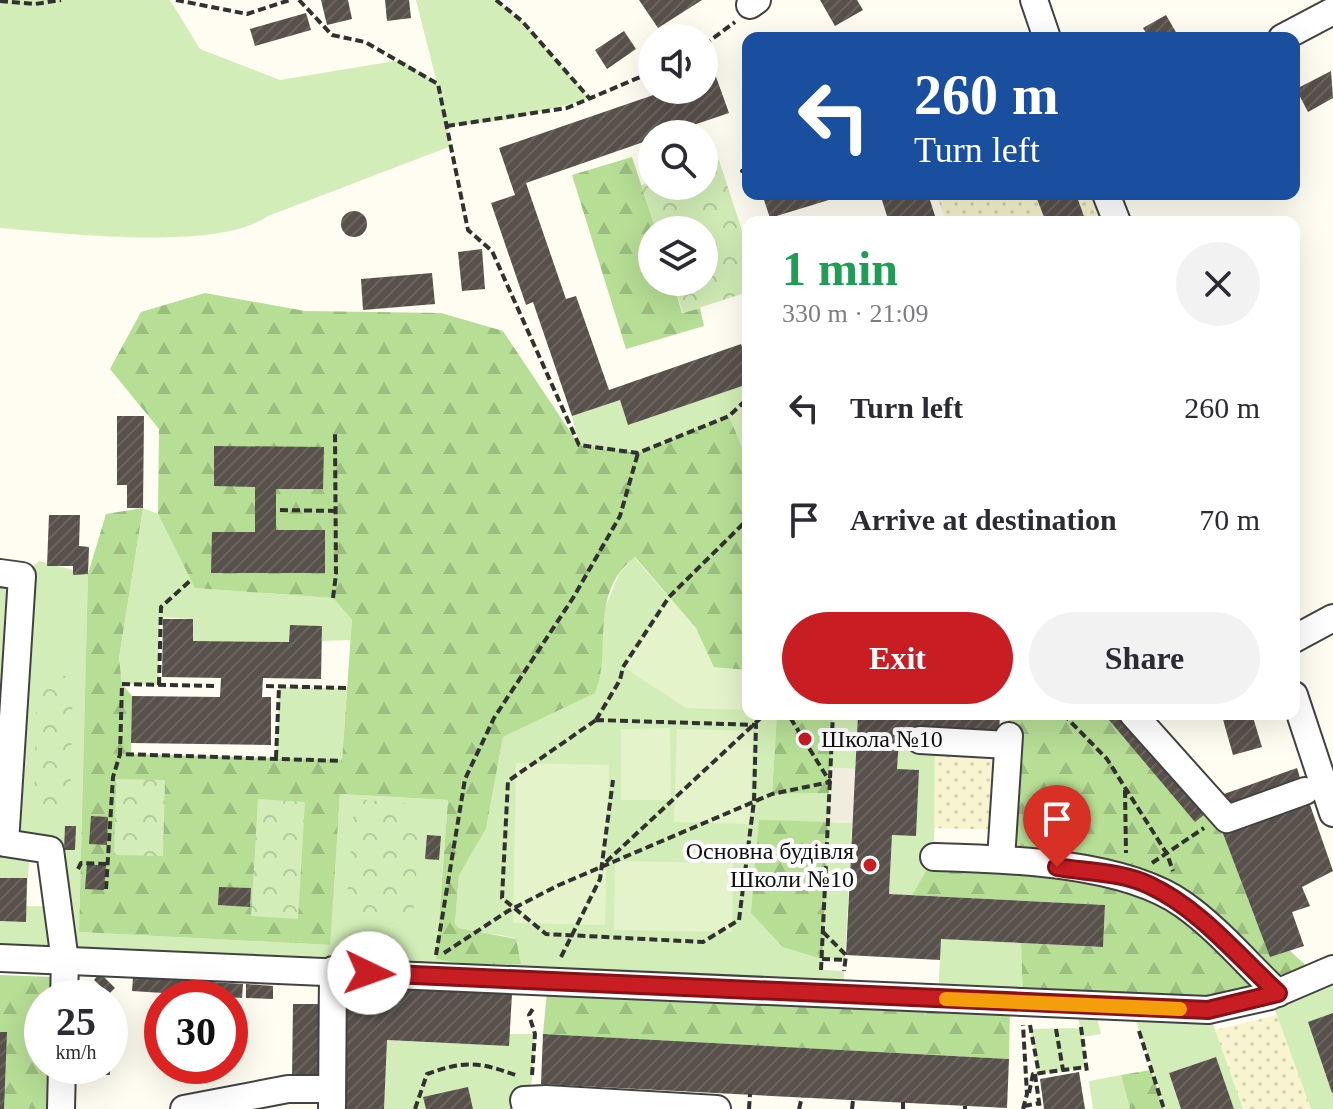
<!DOCTYPE html>
<meta charset="utf-8">
<style>
body{margin:0;font-family:Georgia,serif;background:#f2f2f3;color:#2b2b33;height:100vh;display:flex;flex-direction:column;font-size:30px;white-space:nowrap}
*{box-sizing:border-box;margin:0}
p{font-size:26px;color:#7c7c81}
.icon{flex:none;width:44px;height:44px;fill:none;stroke:currentColor;stroke-width:2;stroke-linecap:round;stroke-linejoin:round}
.map{position:relative;flex:1;overflow:hidden}
.details{position:absolute;left:742px;top:216px;width:558px;height:504px;display:flex;flex-direction:column;background:#fff;border-radius:16px;box-shadow:0 8px 32px #0002}
.details>*{flex:none}
.banner{position:absolute;left:742px;top:32px;width:558px;height:168px;border-radius:16px;box-shadow:0 8px 32px #0002;background:#1a4fa0;color:#fff;overflow:hidden}
.controls{position:absolute;left:638px;top:24px;display:grid;gap:16px}
.controls a{display:grid;place-items:center;width:80px;height:80px;border-radius:50%;background:#fff;box-shadow:0 8px 32px #0002;font-size:40px}
.speed{position:absolute;left:24px;top:980px;display:flex;gap:16px;font-size:40px;font-weight:700;text-align:center}
.speed>*{display:grid;place-content:center;width:104px;height:104px;border-radius:50%;background:#fff;box-shadow:0 8px 32px #0002;line-height:1}
.speed small{font-size:20px;font-weight:400}
.speed .limit{border:12px solid #d22;background:#fff;color:#111}
.pin{position:absolute;display:grid;place-items:center;width:68px;height:68px;color:#fff;margin:-82px -34px;border-radius:50% 50% 50% 0;rotate:-45deg;box-shadow:0 0 8px #0007}
.pin .icon{rotate:45deg}
.me{position:absolute;width:88px;margin:-44px;rotate:93deg;stroke-linejoin:round;filter:drop-shadow(0 0 6px #0008)}
.turn{display:flex;align-items:center;gap:28px;height:168px;padding:0 40px;font-size:36px}
.turn .icon{width:104px;height:104px;stroke-width:2.5}
.turn b{display:block;font-size:56px;line-height:68px}
.round{display:grid;place-items:center;flex:none;width:84px;height:84px;border-radius:42px;background:#f2f2f3}
.head{display:flex;align-items:center;justify-content:space-between;height:136px;padding:0 40px}
h1{font-size:48px;font-weight:800;line-height:60px;color:#1e9e55}
.cta{display:flex;gap:16px;margin-top:auto;padding:16px 40px}
.cta a{flex:1;height:92px;border-radius:48px;background:#c91d24;color:#fff;font-size:32px;font-weight:800;line-height:92px;text-align:center}
.cta a+a{background:#f2f2f3;color:#2b2b33}
ul{padding:0;list-style:none}
li{display:flex;align-items:center;gap:24px;height:112px;padding:0 40px}
li div{flex:1}
li b{display:block;font-size:30px}
li em{font-style:normal}
.map>svg:first-child{display:block}
.farmland{fill:url(#farmland-dots)}
.grass{fill:#d2edb7;fill-rule:evenodd}
.forest{fill:url(#forest-firs)}
.park{fill:url(#park-crowns)}
.pitch{fill:#e4f3ca}
.plaza{fill:#f0ecde}
.building{fill:url(#building-hatch)}
.lines{fill:none;stroke-linecap:round;stroke-linejoin:round}
.minor-casing{stroke:#424242;stroke-width:30}
.path{stroke:#313131;stroke-width:4;stroke-dasharray:8 4;stroke-linecap:butt}
.minor{stroke:#fff;stroke-width:26}
.route-casing{stroke:#831317;stroke-width:20}
.route{stroke:#c91d24;stroke-width:14}
.slow{stroke:#f59e0b;stroke-width:14}
.poi-dot{fill:#c91d24;stroke:#fff;stroke-width:3}
.labels{text-anchor:middle;dominant-baseline:central;stroke-width:8;stroke-linejoin:round;paint-order:stroke}
.poi-label{font-size:24px;fill:#0f0f0f;stroke:#fff;text-anchor:start}
</style>
<div class="map">
<svg width="1333" height="1109" viewBox="0 0 1333 1109">
<defs>
<pattern id="farmland-dots" width="8" height="8" patternUnits="userSpaceOnUse" patternTransform="scale(2)"><rect width="8" height="8" fill="#f7f4cf"/><path d="M2 2h.1M6 6h.1" fill="none" stroke="#d3d0b1" stroke-width="1.8" stroke-linecap="round"/></pattern>
<pattern id="forest-firs" width="22" height="20" patternUnits="userSpaceOnUse" patternTransform="scale(2)"><rect width="22" height="20" fill="#b6de95"/><path d="M5 1l3.5 6h-7zM16 11l3.5 6h-7z" fill="#9bbd7f"/></pattern>
<pattern id="park-crowns" width="20" height="18" patternUnits="userSpaceOnUse" patternTransform="scale(2)"><rect width="20" height="18" fill="#d2edb7"/><path d="M2 6a3 3 0 1 1 6 0M12 15a3 3 0 1 1 6 0" fill="none" stroke="#b3ca9c"/></pattern>
<pattern id="building-hatch" width="6" height="6" patternUnits="userSpaceOnUse" patternTransform="scale(2)"><rect width="6" height="6" fill="#58504a"/><path d="M-1 1l2-2M0 6l6-6M5 7l2-2" fill="none" stroke="#6b6560"/></pattern>
</defs>
<rect width="100%" height="100%" fill="#fffcf1"/>
<g class="farmland">
<polygon points="936,194 1097,194 1107,222 946,222"/>
<polygon points="935,741 1008,745 1003,830 934,828"/>
<polygon points="1277,1015 1311,1109 1243,1109 1215,1030"/>
</g>
<g class="grass">
<path d="M0,0h170l30,49 80,31 121,-20 36,23 -21,-83h80l26,21 68,78 -83,21 -60,6 4,20 -183,70c-51,36 -204,17 -268,12z"/>
<polygon points="748,384 748,463 729,416 638,453 579,445 572,416 620,400 628,424"/>
<polygon points="143,508 158,514 196,588 333,598 352,620 351,640 322,641 322,626 290,625 289,642 193,641 193,619 160,617 159,685 122,684 119,658"/>
<path d="M634,557l62,71 17,39 35,3v44h29l-5,80 57,-1 -1,29 24,1 -7,137 -23,-1v11l22,1v23l-844,-36v-385l22,3 17,-15 49,13 -9,358 250,13 11,-151 108,6 -12,158 84,3 -5,-23 -56,-10 -4,-4 4,-50 27,-45 17,-92 92,-45 10,-84 14,-34zM59,844l7,18 3,45 -43,-1 4,-59z"/>
<polygon points="279,687 347,688 342,761 276,758"/>
<polygon points="833,714 858,714 855,769 830,768"/>
<polygon points="900,727 935,729 934,857 912,895 889,894 892,835 916,836 919,771 897,769"/>
<polygon points="941,939 1021,943 1023,1003 938,998"/>
<polygon points="1333,969 1333,1014 1309,1022 1333,1095 1333,1109 1311,1109 1270,996"/>
<polygon points="1076,1005 1094,1005 1101,1034 1082,1037 1086,1067 1039,1074 1030,1029 1080,1028"/>
<polygon points="1131,1007 1208,1010 1243,1109 1234,1109 1216,1057 1169,1073 1181,1109 1166,1109"/>
<polygon points="509,1034 535,1034 532,1081 524,1100 526,1109 473,1109 468,1087 426,1109 384,1109 387,1040 508,1046"/>
<polygon points="1121,1075 1130,1109 1093,1109 1089,1081"/>
</g>
<g class="forest">
<polygon points="632,157 656,230 652,230 652,282 673,282 682,313 700,308 704,326 626,349 572,175"/>
<path d="M205,293l100,18 136,2 62,18 76,114 59,8 91,-37 19,46v208l-34,-2 -18,-40 -61,-71c-48,37 -22,96 -40,136l-92,44 -17,92 -27,46 -4,49 4,4 57,11 5,25h-54l-31,-5 12,-159 -108,-6 -10,151 -251,-13 9,-358 18,-60 37,-6 -24,150 3,26 10,12 -1,58 211,6 10,-140 -19,-22 -138,-10 -37,-74 1,-85 -49,-60 31,-57z"/>
<polygon points="777,714 833,714 829,793 772,794"/>
<polygon points="1009,714 1048,714 1062,718 1066,714 1123,714 1222,831 1255,918 1317,976 1270,996 1023,1003 1021,943 1103,947 1105,905 912,895 934,857 1001,858"/>
<polygon points="759,820 828,822 822,959 783,947 751,913"/>
<polygon points="0,975 53,977 52,998 42,998 42,1066 50,1066 48,1109 0,1109"/>
<polygon points="548,981 1010,1002 1009,1059 543,1034"/>
<polygon points="1151,1070 1164,1109 1130,1109 1121,1075"/>
</g>
<g class="park">
<polygon points="719,160 748,249 748,292 683,313 673,282 704,282 704,230 656,230 641,185 652,182 652,186 704,186 704,165"/>
<polygon points="37,675 73,676 70,807 34,806"/>
<polygon points="116,779 165,780 163,856 114,855"/>
<polygon points="258,799 305,802 298,919 251,916"/>
<polygon points="355,799 422,805 412,925 345,920"/>
</g>
<g class="pitch">
<polygon points="669,597 696,628 713,667 748,670 748,710 686,708 623,667"/>
<polygon points="670,728 671,800 621,800 621,729"/>
<polygon points="677,729 753,731 750,824 674,822"/>
<polygon points="516,763 609,765 605,925 513,923"/>
<polygon points="615,861 733,863 732,932 614,930"/>
</g>
<polygon class="plaza" points="830,768 855,769 852,823 828,822"/>
<g class="building">
<polygon points="321,0 348,0 352,19 327,25"/>
<polygon points="385,0 409,0 411,18 387,21"/>
<polygon points="639,0 702,0 658,28"/>
<polygon points="820,0 857,0 863,10 835,26"/>
<polygon points="306,13 311,30 255,46 250,29"/>
<polygon points="1166,15 1177,34 1170,38 1149,38 1143,28"/>
<polygon points="624,31 636,49 607,69 595,50"/>
<polygon points="1331,71 1333,98 1308,112 1296,89"/>
<polygon points="715,74 729,113 667,134 652,134 652,139 526,183 566,299 576,296 609,390 741,344 748,364 748,384 628,425 620,400 572,416 533,302 526,305 491,203 515,195 499,148 668,90 704,90 704,77"/>
<polygon points="762,194 845,194 845,195 770,218"/>
<polygon points="880,194 928,194 937,222 889,222"/>
<polygon points="1035,194 1076,194 1086,222 1046,222"/>
<circle cx="354" cy="224" r="13"/>
<polygon points="482,249 485,289 462,291 458,252"/>
<polygon points="432,273 435,304 363,310 361,279"/>
<polygon points="117,416 144,416 143,508 127,508 127,485 117,485"/>
<polygon points="214,446 324,447 323,489 276,489 276,530 325,530 325,573 211,573 212,532 255,532 255,487 214,486"/>
<polygon points="49,515 80,515 79,546 89,547 88,574 73,575 73,566 47,566"/>
<polygon points="163,619 193,619 193,641 289,642 290,625 322,626 321,679 263,678 262,697 271,697 271,745 131,743 132,696 220,697 221,678 162,677"/>
<polygon points="858,714 1000,714 999,732 900,727 897,769 919,770 916,836 892,835 889,894 1105,905 1103,947 941,939 940,960 846,955"/>
<polygon points="1104,714 1133,714 1215,806 1195,822"/>
<polygon points="1230,714 1252,714 1262,747 1233,755 1222,716"/>
<polygon points="1297,768 1302,784 1232,809 1224,794"/>
<polygon points="1308,799 1333,871 1302,887 1310,906 1292,912 1304,946 1270,957 1222,831"/>
<polygon points="91,816 108,817 107,845 89,844"/>
<polygon points="65,826 76,826 75,850 64,850"/>
<polygon points="427,835 441,836 439,860 425,859"/>
<polygon points="87,864 106,866 104,890 85,889"/>
<polygon points="0,878 27,878 26,922 0,921"/>
<polygon points="219,887 251,888 250,907 218,905"/>
<polygon points="100,973 115,988 109,994 94,980"/>
<polygon points="133,977 243,984 242,998 132,991"/>
<polygon points="90,984 109,994 107,998 86,991"/>
<polygon points="246,984 273,986 273,999 246,998"/>
<polygon points="341,985 512,994 509,1046 387,1040 384,1109 340,1109"/>
<polygon points="293,1004 324,1004 322,1080 292,1080"/>
<polygon points="1333,1013 1333,1093 1332,1093 1308,1022"/>
<polygon points="0,1032 7,1032 4,1109 0,1109"/>
<polygon points="543,1034 1009,1059 1007,1108 541,1084"/>
<polygon points="1216,1057 1234,1109 1181,1109 1169,1073"/>
<polygon points="76,1066 110,1066 110,1075 76,1074"/>
<polygon points="1079,1072 1085,1109 1044,1109 1040,1079"/>
<polygon points="468,1087 473,1109 426,1109 423,1097"/>
</g>
<g class="lines">
<defs>
<g id="minor">
<polyline points="1034,0 1047,38"/>
<polyline points="750,5 757,0"/>
<polyline points="1282,38 1333,11"/>
<polyline points="1106,194 1117,222"/>
<polyline points="0,573 22,576 5,843 50,850 65,961 64,998"/>
<polyline points="1294,639 1333,618"/>
<polyline points="1294,695 1333,813"/>
<polyline points="1133,714 1227,819 1305,791"/>
<polyline points="920,740 1008,745"/>
<path d="M934,857c73,2 190,5 250,48 34,24 63,59 94,88"/>
<polyline points="1001,859 1009,736"/>
<polyline points="0,958 1208,1010 1270,996 1333,969"/>
<polyline points="61,1109 62,1066"/>
<polyline points="184,1109 288,1089 332,1089"/>
<polyline points="332,1109 333,970"/>
<polyline points="526,1109 524,1100 546,1099 717,1109"/>
</g>
</defs>
<use href="#minor" class="minor-casing"/>
<g class="path">
<polyline points="176,0 247,14 290,0"/>
<polyline points="299,0 332,35 365,42 438,84 468,230 492,251 579,445 638,453 729,416 748,398"/>
<polyline points="496,0 522,21 590,99"/>
<polyline points="0,1 35,4 61,0"/>
<polyline points="704,45 735,22"/>
<polyline points="447,126 567,108 652,72"/>
<polyline points="748,169 742,171 748,169"/>
<polyline points="280,510 336,511"/>
<polyline points="333,598 336,574 335,433"/>
<polyline points="159,685 161,607 191,580"/>
<polyline points="214,686 122,684 120,754 342,761"/>
<polyline points="266,686 347,688"/>
<polyline points="1063,714 1107,759 1167,854 1173,871"/>
<polygon points="596,720 756,725 754,801 739,920 703,942 546,934 502,898 508,781"/>
<polyline points="596,720 620,680 623,667 669,597 748,519"/>
<polyline points="276,758 279,687"/>
<polyline points="1125,790 1126,853"/>
<polyline points="606,862 765,714"/>
<polyline points="1152,863 1204,828"/>
<polyline points="78,869 81,863 108,864"/>
<polyline points="106,889 113,777 120,754"/>
<polyline points="823,932 846,955 844,971"/>
<polyline points="444,953 508,911 559,885 772,794 830,782 788,714"/>
<polyline points="436,955 465,779 494,718 573,598 620,516 638,453"/>
<polyline points="561,957 600,879 613,780"/>
<polyline points="822,959 845,960"/>
<polyline points="821,970 833,714"/>
<polyline points="1030,1025 1039,1074"/>
<polyline points="1081,1027 1087,1072"/>
<polyline points="1056,1029 1063,1070"/>
<polyline points="1139,1031 1164,1109"/>
<polyline points="1035,1074 1040,1109"/>
<polyline points="532,1075 535,1034 529,1015 534,1007"/>
<polyline points="1029,1093 1033,1074 1086,1067"/>
<polyline points="965,1106 965,1109"/>
<polyline points="1024,1106 1040,1103"/>
<path d="M415,1109l12,-35c39,-14 53,-12 91,2"/>
<polyline points="749,1109 750,1094"/>
<polyline points="799,1109 802,1097"/>
<polyline points="852,1109 853,1100"/>
<polyline points="903,1109 903,1102"/>
<polyline points="1023,1109 1027,1094 1023,1025"/>
</g>
<use href="#minor" class="minor"/>
</g>
<g class="lines">
<defs>
<path id="route" d="M369,973l839,37 70,-17c-40,-37 -79,-85 -129,-108 -27,-13 -62,-13 -92,-18"/>
</defs>
<use href="#route" class="route-casing"/>
<use href="#route" class="route"/>
<polyline class="slow" points="946,999 1180,1009"/>
</g>
<g class="poi-dot">
<circle cx="805" cy="739" r="8"/>
<circle cx="870" cy="865" r="8"/>
</g>
<g class="labels">
<g class="poi-label">
<text x="821" y="739">Школа №10</text>
<text x="854" y="851" text-anchor="end">Основна будівля<tspan x="854" dy="28">Школи №10</tspan></text>
</g>
</g>
</svg>
<div class="controls">
<a><svg class="icon" aria-label="sound" viewBox="0 0 24 24"><path d="M4 9h4l5-4v14l-5-4H4zM17 9q2 3 0 6"/></svg></a>
<a><svg class="icon" aria-label="search" viewBox="0 0 24 24"><circle cx="10" cy="10" r="6"/><path d="M15 15l6 6"/></svg></a>
<a><svg class="icon" aria-label="layers" viewBox="0 0 24 24"><path d="M12 4l9 5-9 5-9-5zM3 14l9 5 9-5"/></svg></a>
</div>
<div class="speed"><div>25<small>km/h</small></div><div class="limit">30</div></div>
<div class="pin" style="left:1057px;top:867px;background:#d93025"><svg class="icon" aria-label="arrive" viewBox="0 0 24 24"><path d="M6 21V4h12l-3 4 3 4H6"/></svg></div>
<svg class="me" style="left:369px;top:973px" viewBox="-20 -20 40 40"><circle r="19" fill="#fff"/><path d="M0-13L10 11 0 6-10 11z" fill="#c91d24"/></svg>
<div class="banner">
<div class="turn"><svg class="icon" aria-label="left" viewBox="0 0 24 24"><path d="M17 20v-9H6M10 6l-5 5 5 5"/></svg><div><b>260 m</b>Turn left</div></div>
</div>
<section class="details">
<div class="head"><div><h1>1 min</h1><p>330 m · 21:09</p></div><a class="round"><svg class="icon" aria-label="close" viewBox="0 0 24 24"><path d="M6 6l12 12M18 6L6 18"/></svg></a></div>
<ul>
<li><svg class="icon" aria-label="left" viewBox="0 0 24 24"><path d="M17 20v-9H6M10 6l-5 5 5 5"/></svg><div><b>Turn left</b></div><em>260 m</em></li>
<li><svg class="icon" aria-label="arrive" viewBox="0 0 24 24"><path d="M6 21V4h12l-3 4 3 4H6"/></svg><div><b>Arrive at destination</b></div><em>70 m</em></li>
</ul>
<div class="cta"><a>Exit</a><a>Share</a></div>
</section>
</div>
